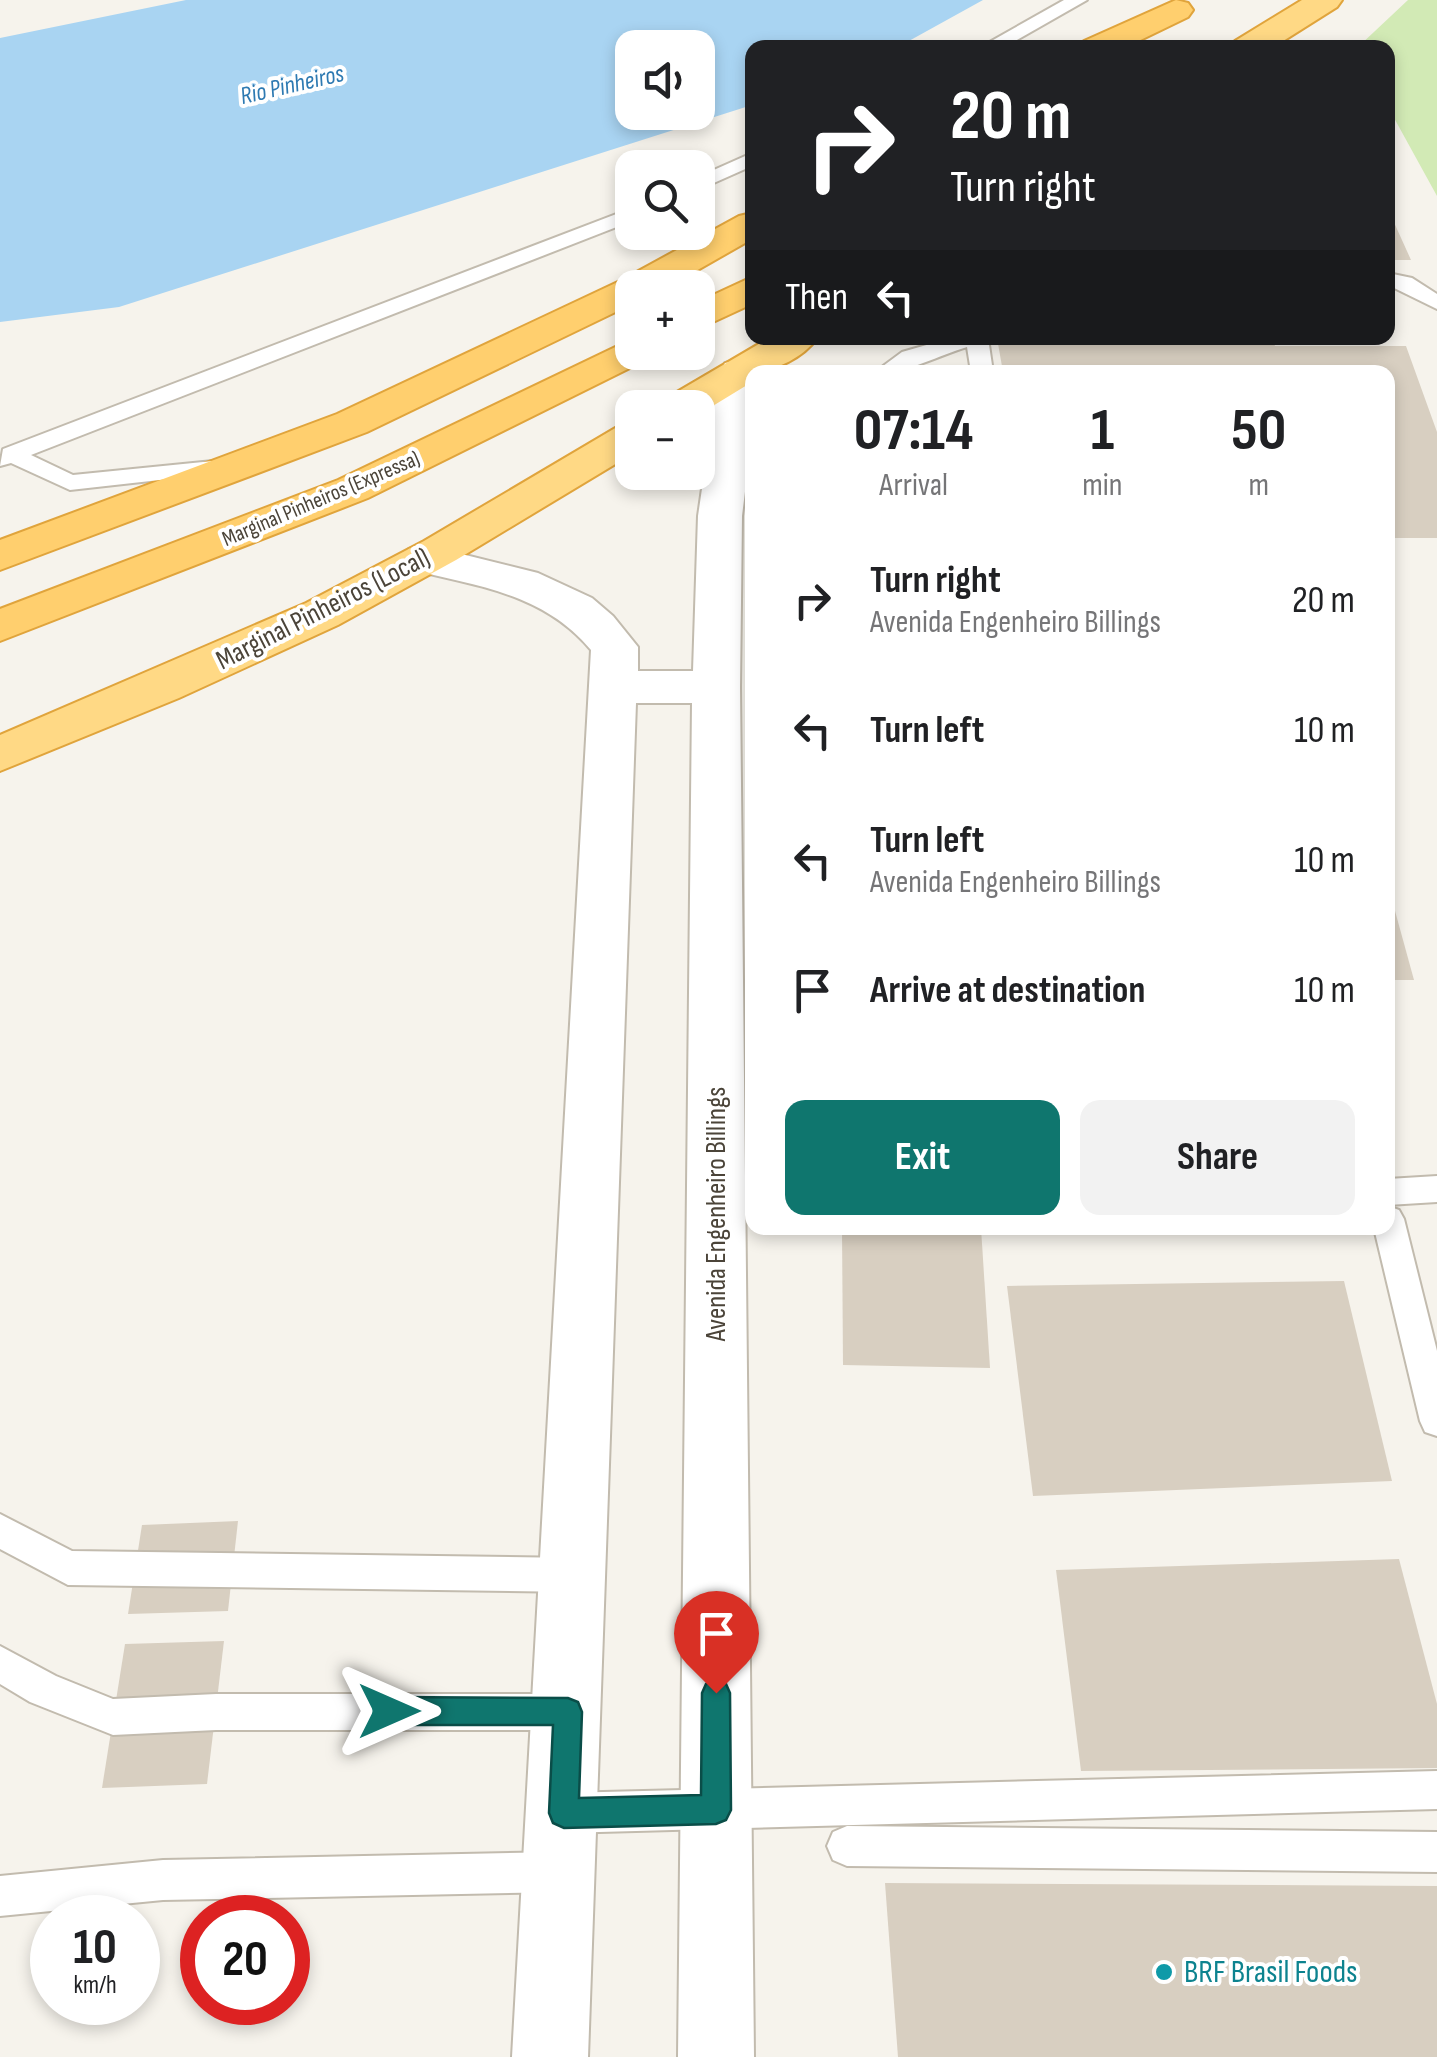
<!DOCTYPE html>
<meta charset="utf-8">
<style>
body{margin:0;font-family:"Sofia Sans Condensed",sans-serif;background:#f2f2f2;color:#202124;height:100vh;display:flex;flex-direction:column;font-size:38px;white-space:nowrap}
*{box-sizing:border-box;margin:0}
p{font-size:32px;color:#757577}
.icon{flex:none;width:55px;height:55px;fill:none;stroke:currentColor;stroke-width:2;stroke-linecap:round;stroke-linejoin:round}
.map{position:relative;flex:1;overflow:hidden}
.details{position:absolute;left:745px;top:365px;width:650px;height:870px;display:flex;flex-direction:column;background:#fff;border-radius:20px;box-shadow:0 5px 15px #0003}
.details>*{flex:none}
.hud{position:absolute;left:745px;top:40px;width:650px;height:305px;border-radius:20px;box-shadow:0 5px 15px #0003;background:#202124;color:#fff;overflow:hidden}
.tools{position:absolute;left:615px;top:30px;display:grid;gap:20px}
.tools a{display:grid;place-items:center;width:100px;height:100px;border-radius:20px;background:#fff;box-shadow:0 5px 15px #0003;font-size:50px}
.speed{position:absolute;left:30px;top:1895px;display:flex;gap:20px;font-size:50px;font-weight:700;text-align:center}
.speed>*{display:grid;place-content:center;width:130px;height:130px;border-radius:50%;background:#fff;box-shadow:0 5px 15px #0003;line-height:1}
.speed small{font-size:25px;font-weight:400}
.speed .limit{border:15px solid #d22;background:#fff;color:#111}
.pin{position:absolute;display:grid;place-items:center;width:85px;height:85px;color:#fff;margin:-102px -42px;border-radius:50% 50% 50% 0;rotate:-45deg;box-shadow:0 0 10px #0007}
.pin .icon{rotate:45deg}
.me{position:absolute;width:110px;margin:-55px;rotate:90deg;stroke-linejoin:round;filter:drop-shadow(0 0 8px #0008)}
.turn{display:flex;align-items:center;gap:35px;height:210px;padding:0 40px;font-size:45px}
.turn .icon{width:130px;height:130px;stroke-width:2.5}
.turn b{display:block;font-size:70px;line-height:85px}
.then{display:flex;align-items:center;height:95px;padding:0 40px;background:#0003;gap:20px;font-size:38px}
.eta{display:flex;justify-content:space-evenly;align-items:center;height:170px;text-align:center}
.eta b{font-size:60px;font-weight:700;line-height:70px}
.cta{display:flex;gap:20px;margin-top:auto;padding:20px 40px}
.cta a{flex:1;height:115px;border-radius:20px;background:#0f766e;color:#fff;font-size:40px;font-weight:700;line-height:115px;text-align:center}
.cta a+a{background:#f2f2f2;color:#202124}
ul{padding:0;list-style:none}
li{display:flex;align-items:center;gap:30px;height:130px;padding:0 40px}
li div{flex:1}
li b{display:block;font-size:38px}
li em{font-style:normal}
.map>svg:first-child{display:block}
.green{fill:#d2eab5}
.water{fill:#a9d4f2;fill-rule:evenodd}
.building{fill:#d8cfc1}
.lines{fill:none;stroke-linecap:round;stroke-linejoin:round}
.service-casing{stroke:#c2bbae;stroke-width:4}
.tertiary-casing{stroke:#c2bbae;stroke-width:4}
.trunk-casing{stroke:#e0a43c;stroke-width:4}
.motorway-casing{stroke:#e0a43c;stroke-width:4}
.service{fill:#fff;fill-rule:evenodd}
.tertiary{fill:#fff;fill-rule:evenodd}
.trunk{fill:#ffd985;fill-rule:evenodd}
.motorway{fill:#ffcf6e;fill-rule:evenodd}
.route{fill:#0f766e;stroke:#0a4d48;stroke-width:2.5}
.culture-dot{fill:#0f9aa8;stroke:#fff;stroke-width:4}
.labels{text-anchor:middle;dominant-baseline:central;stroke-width:8;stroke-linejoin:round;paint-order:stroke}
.far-street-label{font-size:22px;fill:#4b4439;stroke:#fff}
.far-water-label{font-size:25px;font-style:italic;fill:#2e7ab2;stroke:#fff}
.street-label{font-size:28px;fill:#4b4439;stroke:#fff}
.near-culture-label{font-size:32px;fill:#0d838f;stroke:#fff;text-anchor:start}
</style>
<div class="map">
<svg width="1437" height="2057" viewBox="0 0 1437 2057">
<rect width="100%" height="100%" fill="#f6f3ec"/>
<polygon class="green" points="1408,0 1437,0 1437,196 1388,107 1388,48 1358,47"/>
<path class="water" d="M186,0h797l-85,47 -146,1v57l-633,202 -119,15v-284zM632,48h66v64h-66z"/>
<g class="building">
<polygon points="1388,207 1392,218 1411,260 1388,260"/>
<polygon points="997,338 1272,338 1275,346 1406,346 1437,432 1437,538 1388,538 1388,372 1003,372"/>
<polygon points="1389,889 1414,980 1388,980"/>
<polygon points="842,1228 981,1228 990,1368 843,1365"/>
<polygon points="1344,1281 1392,1481 1033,1496 1007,1286"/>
<polygon points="238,1521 228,1611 128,1614 142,1525"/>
<polygon points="1399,1559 1437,1704 1437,1768 1081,1771 1056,1570"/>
<polygon points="224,1641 207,1784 102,1788 125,1644"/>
<polygon points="885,1883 1437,1886 1437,2057 898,2057"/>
</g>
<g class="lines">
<defs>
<g id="service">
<polygon points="1064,0 1087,0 1003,48 979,48"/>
<polygon points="752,153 752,166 698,190 698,177"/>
<polygon points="632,208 632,221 31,455 73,475 223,460 235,467 231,472 70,490 11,463 0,466 3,449"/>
<polygon points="1388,273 1412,278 1437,294 1437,309 1388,285"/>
<path d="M951,338h37l5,34h-22l-4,-25c-30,9 -61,27 -92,25l27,-20z"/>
<polygon points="1437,1176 1437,1202 1388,1205 1388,1179"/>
<polygon points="716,1177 752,1177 752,1203 705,1199 700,1190 705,1181"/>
<polygon points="1388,1206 1399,1210 1404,1219 1437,1351 1437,1436 1425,1432 1420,1421 1374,1228 1388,1228"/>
<polygon points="0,1514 72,1551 574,1558 587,1563 592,1575 587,1587 574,1592 68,1585 0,1549"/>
<polygon points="0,1646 56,1676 113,1699 216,1694 568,1694 581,1699 587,1712 581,1725 568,1730 216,1730 113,1735 30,1702 0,1684"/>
<polygon points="1437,1771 1437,1809 563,1833 549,1827 543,1813 549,1799 563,1793"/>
<polygon points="847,1826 1437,1832 1437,1872 847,1866 833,1860 827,1846 833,1832"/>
<polygon points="560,1852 574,1858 580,1872 574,1886 560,1892 163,1900 0,1916 0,1876 163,1860"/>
</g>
<path id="tertiary" d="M740,360l15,3 6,9h-9v63l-10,81 -2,171 14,1370h-76l14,-1354h-56l-48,1354h-76l79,-1407c-47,-57 -115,-64 -182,-81l-7,-10 7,-10 16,-4 113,28 54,25 21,18 25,31v24h55l5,-155 21,-144 6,-9z"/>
<g id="trunk">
<polygon points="1302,0 1342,0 1337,7 1272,48 1230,48 1235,41"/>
<path d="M769,338h48c-13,19 -43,34 -65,34v10l-54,33v-7h-39l6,-9z"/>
<polygon points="632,423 632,454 456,560 338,625 179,698 0,771 0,735 306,603 424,541 617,427"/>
</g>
<g id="motorway">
<polygon points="1176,0 1188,3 1193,10 1188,17 1124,48 1079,48 1084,41"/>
<polygon points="752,213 752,239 666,288 632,288 632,304 367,432 0,570 0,540 337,414 622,280 739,216"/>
<polygon points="752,277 752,304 698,329 698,302"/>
<polygon points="632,339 632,352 651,352 646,360 368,498 0,641 0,609 338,480"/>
</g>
</defs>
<use href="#service" class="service-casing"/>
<use href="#tertiary" class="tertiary-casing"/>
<use href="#trunk" class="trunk-casing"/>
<use href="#motorway" class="motorway-casing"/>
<use href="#service" class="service"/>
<use href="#tertiary" class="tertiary"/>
<use href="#trunk" class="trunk"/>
<use href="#motorway" class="motorway"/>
</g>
<polygon class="route" points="716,1679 726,1684 730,1693 731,1810 726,1820 716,1824 564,1828 553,1823 549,1813 553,1725 389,1725 379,1721 374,1711 379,1701 389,1697 568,1698 578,1702 582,1712 579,1798 701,1795 702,1693 706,1684"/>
<circle class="culture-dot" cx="1164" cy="1972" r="10"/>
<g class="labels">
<g class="far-street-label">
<text transform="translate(321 499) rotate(-23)">Marginal Pinheiros (Expressa)</text>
</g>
<g class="far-water-label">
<text transform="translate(292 85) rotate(-13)">Rio Pinheiros</text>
</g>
<g class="street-label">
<text transform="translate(323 609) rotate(-27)">Marginal Pinheiros (Local)</text>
<text transform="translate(716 1214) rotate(-90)">Avenida Engenheiro Billings</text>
</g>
<g class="near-culture-label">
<text x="1184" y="1972">BRF Brasil Foods</text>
</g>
</g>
</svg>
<div class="tools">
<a><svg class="icon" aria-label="sound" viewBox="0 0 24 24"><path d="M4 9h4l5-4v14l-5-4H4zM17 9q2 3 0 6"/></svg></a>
<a><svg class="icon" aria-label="search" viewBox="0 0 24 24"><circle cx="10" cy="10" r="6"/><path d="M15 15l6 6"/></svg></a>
<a>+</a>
<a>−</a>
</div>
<div class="speed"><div>10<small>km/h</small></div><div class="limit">20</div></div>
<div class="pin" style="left:716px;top:1693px;background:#d93025"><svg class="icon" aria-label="arrive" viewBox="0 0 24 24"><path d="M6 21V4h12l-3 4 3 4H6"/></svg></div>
<svg class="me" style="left:389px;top:1711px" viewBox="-20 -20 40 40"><path d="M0-17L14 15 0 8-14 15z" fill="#0f766e" stroke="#fff" stroke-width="4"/></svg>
<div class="hud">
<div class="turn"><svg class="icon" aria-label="right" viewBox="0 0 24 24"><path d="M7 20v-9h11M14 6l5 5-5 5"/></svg><div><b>20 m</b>Turn right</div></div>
<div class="then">Then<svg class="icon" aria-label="left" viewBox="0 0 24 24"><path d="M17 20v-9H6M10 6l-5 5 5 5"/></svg></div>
</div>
<section class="details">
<div class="eta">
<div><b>07:14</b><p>Arrival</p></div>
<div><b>1</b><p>min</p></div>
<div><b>50</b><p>m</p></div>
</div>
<ul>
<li><svg class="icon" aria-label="right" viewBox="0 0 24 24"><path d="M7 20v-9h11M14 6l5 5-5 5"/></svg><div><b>Turn right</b><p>Avenida Engenheiro Billings</p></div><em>20 m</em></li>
<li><svg class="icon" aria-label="left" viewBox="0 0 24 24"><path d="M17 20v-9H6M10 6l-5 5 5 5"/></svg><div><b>Turn left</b></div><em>10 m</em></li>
<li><svg class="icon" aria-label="left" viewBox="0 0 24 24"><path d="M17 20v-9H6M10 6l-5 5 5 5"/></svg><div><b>Turn left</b><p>Avenida Engenheiro Billings</p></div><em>10 m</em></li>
<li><svg class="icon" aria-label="arrive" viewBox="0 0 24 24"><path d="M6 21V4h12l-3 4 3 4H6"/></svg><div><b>Arrive at destination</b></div><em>10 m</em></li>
</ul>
<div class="cta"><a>Exit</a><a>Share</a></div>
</section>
</div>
